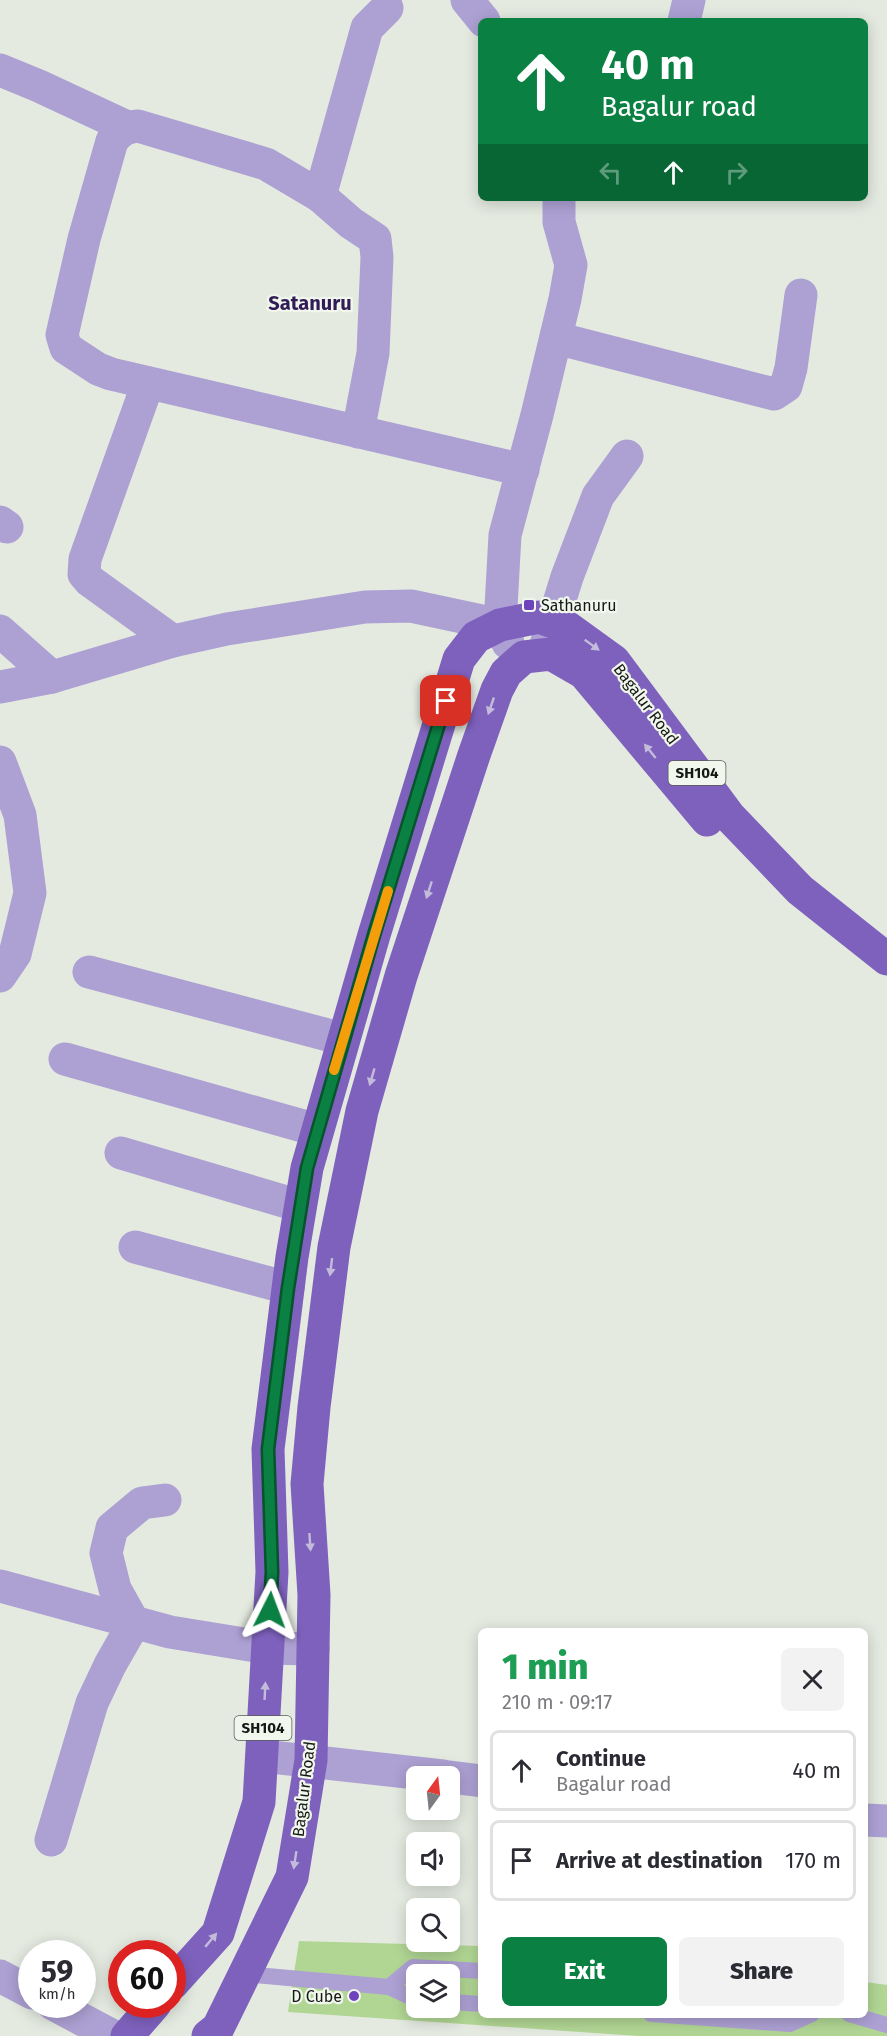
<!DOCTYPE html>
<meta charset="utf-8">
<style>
body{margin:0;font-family:"Fira Sans",sans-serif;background:#f2f2f3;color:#2b2b33;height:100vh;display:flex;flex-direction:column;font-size:22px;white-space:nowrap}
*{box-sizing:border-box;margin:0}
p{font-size:20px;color:#7c7c81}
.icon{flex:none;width:33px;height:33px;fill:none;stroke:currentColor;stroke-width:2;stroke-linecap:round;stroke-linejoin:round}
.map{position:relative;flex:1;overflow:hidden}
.drawer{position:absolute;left:478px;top:1628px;width:390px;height:390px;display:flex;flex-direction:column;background:#fff;border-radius:9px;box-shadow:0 3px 15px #0003}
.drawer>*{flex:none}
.banner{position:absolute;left:478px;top:18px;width:390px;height:183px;border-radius:9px;box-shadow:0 3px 15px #0003;background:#0b8043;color:#fff;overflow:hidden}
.needle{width:39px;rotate:15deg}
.tools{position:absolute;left:406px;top:1766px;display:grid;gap:12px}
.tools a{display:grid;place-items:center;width:54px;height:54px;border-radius:9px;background:#fff;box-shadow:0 3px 15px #0003;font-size:30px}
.speed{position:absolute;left:18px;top:1940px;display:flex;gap:12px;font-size:30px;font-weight:700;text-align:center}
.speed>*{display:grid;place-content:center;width:78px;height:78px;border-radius:50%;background:#fff;box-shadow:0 3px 15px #0003;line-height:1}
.speed small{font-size:15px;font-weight:400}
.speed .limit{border:9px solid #d22;background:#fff;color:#111}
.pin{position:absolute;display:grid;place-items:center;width:51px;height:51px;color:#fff;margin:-26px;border-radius:12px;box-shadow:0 3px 9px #0006}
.me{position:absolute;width:66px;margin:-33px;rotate:3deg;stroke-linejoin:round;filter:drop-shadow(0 0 4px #0008)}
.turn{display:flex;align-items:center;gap:21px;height:126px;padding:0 24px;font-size:27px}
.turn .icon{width:78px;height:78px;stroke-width:2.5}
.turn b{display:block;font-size:42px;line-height:51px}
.lanes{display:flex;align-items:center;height:57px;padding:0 24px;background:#0003;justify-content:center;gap:30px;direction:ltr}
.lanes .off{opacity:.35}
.round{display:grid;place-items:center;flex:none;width:63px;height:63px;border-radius:9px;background:#f2f2f3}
.summary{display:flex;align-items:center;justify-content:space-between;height:102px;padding:0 24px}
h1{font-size:36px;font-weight:800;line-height:45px;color:#1e9e55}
.button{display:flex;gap:12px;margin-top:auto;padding:12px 24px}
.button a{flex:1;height:69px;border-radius:9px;background:#0b8043;color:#fff;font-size:24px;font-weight:800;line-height:69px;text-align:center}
.button a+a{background:#f2f2f3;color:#2b2b33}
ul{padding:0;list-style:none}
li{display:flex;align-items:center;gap:18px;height:81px;margin:0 12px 9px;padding:0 12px;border:3px solid #e1e1e2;border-radius:9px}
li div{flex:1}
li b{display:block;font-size:22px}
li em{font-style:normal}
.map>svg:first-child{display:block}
.green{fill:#b1d694;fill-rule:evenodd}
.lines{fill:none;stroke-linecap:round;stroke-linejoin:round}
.lane{stroke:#ada0d3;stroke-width:16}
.street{stroke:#ada0d3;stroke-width:33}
.primary{stroke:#7e61bd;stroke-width:33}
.oneway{fill:#c3bbda}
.route-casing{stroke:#07532c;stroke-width:15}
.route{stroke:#0b8043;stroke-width:10}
.slow{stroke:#f59e0b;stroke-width:10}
.poi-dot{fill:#6e42ba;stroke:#f1f7ed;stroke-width:2}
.labels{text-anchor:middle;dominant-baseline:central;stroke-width:4.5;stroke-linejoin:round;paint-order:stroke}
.shield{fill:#f1f7ed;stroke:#585b56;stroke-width:1.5}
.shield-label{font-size:15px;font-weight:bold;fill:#161815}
.poi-label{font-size:16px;fill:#161815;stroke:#f1f7ed;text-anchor:start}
.street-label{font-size:16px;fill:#161815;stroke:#f1f7ed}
.quarter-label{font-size:20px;font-weight:bold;fill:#311c56;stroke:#f1f7ed}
</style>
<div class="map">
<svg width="887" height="2036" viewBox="0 0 887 2036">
<rect width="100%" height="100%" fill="#e4eae0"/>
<path class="green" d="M299,1941l182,5 1,68h384v-32l21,3v51h-249l-350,-24zM417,1974h33v33h-33z"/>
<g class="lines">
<g class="lane">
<polyline points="244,1974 389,1987 417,2000"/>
<polyline points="389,1987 413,1967 482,1971"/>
<polyline points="450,2002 482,2004"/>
<polyline points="651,2014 790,2024 812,2014"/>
<polyline points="849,2014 887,2025"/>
</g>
<g class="street">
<polyline points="467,0 484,21"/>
<polyline points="684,21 689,0"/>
<polyline points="0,70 39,86 127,127"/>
<polyline points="320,196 367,28 387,8"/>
<polyline points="556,338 774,394 786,386 791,368 801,295"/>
<polyline points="148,383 85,559 84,574 90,581 173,641"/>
<path d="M358,432l15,-79 4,-96 -2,-18 -24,-16 -31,-27 -54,-32 -128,-38c-12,1 -18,5 -26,15l-28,98 -22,96 4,13 32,21 13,5 412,96"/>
<polyline points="0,522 7,527"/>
<polyline points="0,631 52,677"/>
<polyline points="508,643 500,625 505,535 537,415 565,299 571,265 559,222 559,198"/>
<polyline points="545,648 567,577 598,496 627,456"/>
<polyline points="0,687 52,677 173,641 227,629 365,607 411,606 500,625"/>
<polyline points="0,762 20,815 30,893 15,954 0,976"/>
<polyline points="89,972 343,1039"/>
<polyline points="65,1059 317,1130"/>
<polyline points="121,1153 300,1206"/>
<polyline points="135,1247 288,1288"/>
<polyline points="0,1586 170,1632 268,1648 313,1649"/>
<polyline points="134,1623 115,1589 106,1553 112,1528 142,1503 165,1500"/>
<polyline points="262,1756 443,1776"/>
<polyline points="450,1777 482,1781"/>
<polyline points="866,1820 887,1821"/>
<polyline points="51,1840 92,1703 110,1665 134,1623"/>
<polyline points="0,1976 32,1993"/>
<polyline points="53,2004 113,2036"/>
</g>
<g class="primary">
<polyline points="172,1984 218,1933 259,1802 272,1572 268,1449 292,1257 307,1168 374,935 459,659 476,637 500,625 539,617 567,627 614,661 730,817 800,890 887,959"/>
<polyline points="127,2036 155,2004"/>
<polyline points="208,2036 218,2028 292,1877 311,1760 314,1595 307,1484 314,1407 334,1247 362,1111 401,976 474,755 497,690 506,673 524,657 551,654 584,673 707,820"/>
</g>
</g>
<defs><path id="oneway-solid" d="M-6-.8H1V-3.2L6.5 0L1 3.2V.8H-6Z" transform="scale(1.5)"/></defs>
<g class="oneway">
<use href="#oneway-solid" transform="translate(592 645) rotate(36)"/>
<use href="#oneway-solid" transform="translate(491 706) rotate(109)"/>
<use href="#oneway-solid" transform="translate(650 751) rotate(-129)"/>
<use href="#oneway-solid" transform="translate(429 890) rotate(108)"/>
<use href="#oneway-solid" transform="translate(372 1077) rotate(106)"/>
<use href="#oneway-solid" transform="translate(331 1267) rotate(97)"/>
<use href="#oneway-solid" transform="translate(310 1542) rotate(86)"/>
<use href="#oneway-solid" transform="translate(265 1691) rotate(-87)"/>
<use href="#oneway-solid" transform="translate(295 1860) rotate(99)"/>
<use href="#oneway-solid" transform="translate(211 1940) rotate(-50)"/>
</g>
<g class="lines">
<defs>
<polyline id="route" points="270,1610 272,1572 268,1449 288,1288 307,1168 374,935 446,701"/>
</defs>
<use href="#route" class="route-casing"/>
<use href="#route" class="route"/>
<polyline class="slow" points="334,1070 388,891"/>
</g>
<g class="poi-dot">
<rect x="523" y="599" width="12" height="12" rx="3"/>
<circle cx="354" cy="1996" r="6"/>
</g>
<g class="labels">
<g class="shield">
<rect x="668.5" y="761" width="57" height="24" rx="4.5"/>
<rect x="234.5" y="1716" width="57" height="24" rx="4.5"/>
</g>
<g class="shield-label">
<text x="697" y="773">SH104</text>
<text x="263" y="1728">SH104</text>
</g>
<g class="poi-label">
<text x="541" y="605">Sathanuru</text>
<text x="342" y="1996" text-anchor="end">D Cube</text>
</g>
<g class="street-label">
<text transform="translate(646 704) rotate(53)">Bagalur Road</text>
<text transform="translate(304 1789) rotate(-83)">Bagalur Road</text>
</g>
<g class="quarter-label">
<text x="310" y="303">Satanuru</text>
</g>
</g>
</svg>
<div class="tools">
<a><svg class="needle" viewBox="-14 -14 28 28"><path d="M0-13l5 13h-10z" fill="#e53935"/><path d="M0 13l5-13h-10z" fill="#7c7c81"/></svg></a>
<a><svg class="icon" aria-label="sound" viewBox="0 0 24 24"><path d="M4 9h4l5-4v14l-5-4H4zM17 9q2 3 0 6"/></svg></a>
<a><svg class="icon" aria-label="search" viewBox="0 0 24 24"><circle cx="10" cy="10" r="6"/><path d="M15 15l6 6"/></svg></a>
<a><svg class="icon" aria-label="layers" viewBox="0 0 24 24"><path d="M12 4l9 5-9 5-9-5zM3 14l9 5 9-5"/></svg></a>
</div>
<div class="speed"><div>59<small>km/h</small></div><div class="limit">60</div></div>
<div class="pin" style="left:446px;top:701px;background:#d93025"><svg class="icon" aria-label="arrive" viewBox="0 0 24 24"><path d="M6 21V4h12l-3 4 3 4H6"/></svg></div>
<svg class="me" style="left:270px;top:1610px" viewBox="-20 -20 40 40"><path d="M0-17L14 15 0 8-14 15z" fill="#0b8043" stroke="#fff" stroke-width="4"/></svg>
<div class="banner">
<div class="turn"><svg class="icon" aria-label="ahead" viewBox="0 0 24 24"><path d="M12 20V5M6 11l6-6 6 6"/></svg><div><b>40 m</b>Bagalur road</div></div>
<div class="lanes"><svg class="icon off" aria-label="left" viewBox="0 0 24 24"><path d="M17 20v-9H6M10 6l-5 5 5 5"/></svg><svg class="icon" aria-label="ahead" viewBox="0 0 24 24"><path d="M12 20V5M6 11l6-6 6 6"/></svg><svg class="icon off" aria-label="right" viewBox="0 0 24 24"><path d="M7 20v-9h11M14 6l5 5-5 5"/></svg></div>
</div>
<section class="drawer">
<div class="summary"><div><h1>1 min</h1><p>210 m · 09:17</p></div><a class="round"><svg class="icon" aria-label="close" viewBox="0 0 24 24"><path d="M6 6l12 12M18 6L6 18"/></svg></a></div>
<ul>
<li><svg class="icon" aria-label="ahead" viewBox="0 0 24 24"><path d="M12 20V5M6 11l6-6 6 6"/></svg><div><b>Continue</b><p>Bagalur road</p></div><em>40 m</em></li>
<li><svg class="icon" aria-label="arrive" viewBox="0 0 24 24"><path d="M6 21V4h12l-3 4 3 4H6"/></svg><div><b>Arrive at destination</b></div><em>170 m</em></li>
</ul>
<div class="button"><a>Exit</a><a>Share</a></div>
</section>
</div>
